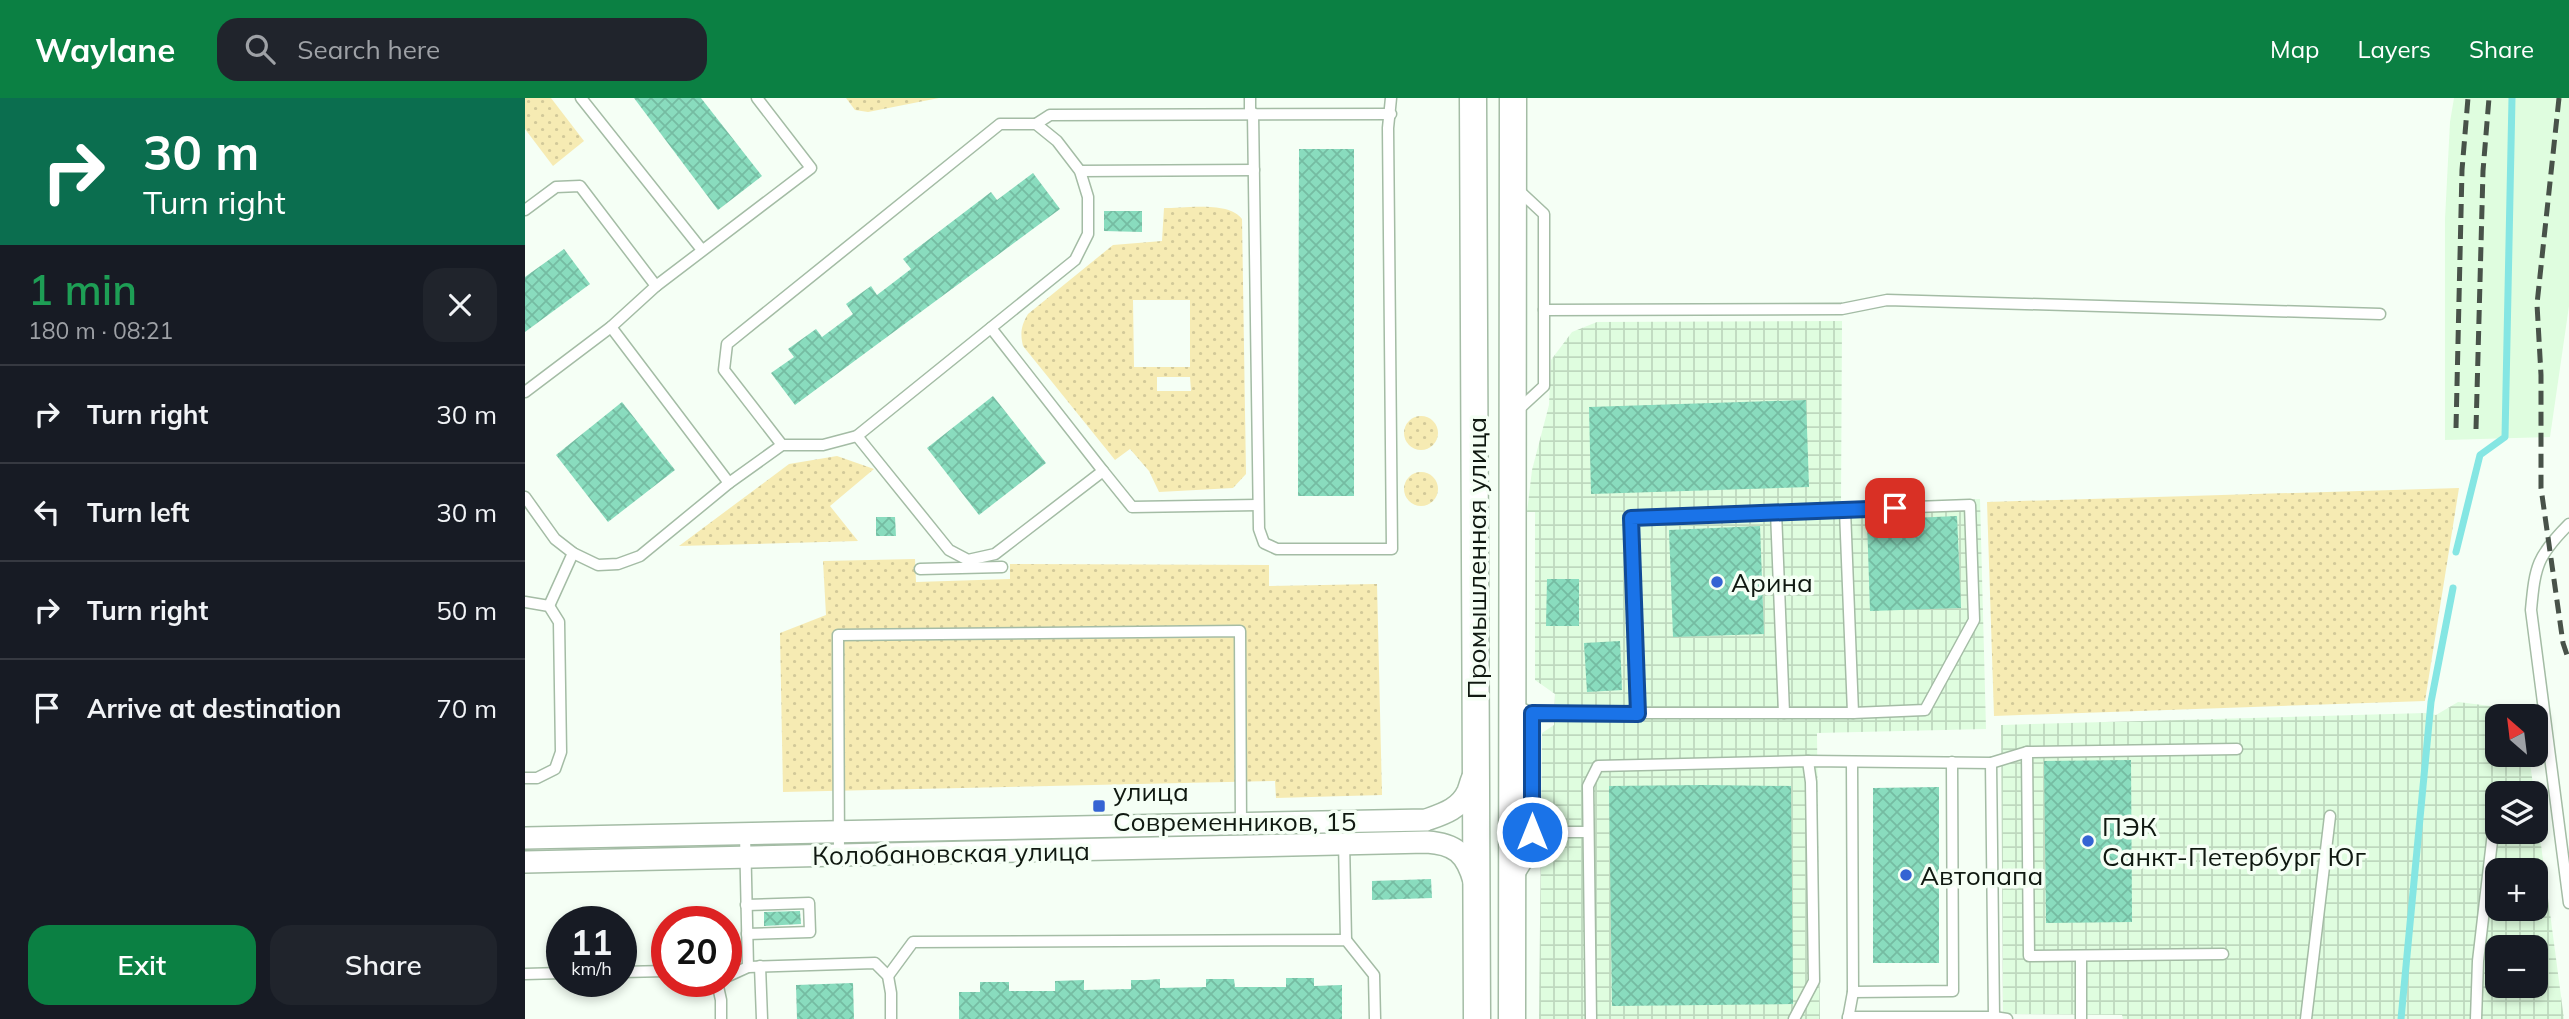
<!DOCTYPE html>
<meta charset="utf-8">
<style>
body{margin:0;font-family:Mulish,sans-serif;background:#20242c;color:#f1f3f6;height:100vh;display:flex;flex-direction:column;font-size:26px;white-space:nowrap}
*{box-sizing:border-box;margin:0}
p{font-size:23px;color:#9ea1a6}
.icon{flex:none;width:38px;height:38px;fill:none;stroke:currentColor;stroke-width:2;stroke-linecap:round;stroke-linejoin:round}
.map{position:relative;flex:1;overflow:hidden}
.side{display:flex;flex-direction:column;background:#171b24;width:525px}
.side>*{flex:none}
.banner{background:#0b6e4f;color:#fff;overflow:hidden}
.needle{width:46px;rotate:332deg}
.fabs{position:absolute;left:1960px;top:606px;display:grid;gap:14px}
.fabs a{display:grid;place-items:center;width:63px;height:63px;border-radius:14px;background:#171b24;box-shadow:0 4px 10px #0003;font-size:35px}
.speed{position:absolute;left:21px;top:808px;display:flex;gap:14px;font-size:35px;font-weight:700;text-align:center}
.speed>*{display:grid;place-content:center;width:91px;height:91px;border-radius:50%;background:#171b24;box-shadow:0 4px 10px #0003;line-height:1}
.speed small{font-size:18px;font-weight:400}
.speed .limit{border:10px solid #d22;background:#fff;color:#111}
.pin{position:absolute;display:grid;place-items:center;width:60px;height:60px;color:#fff;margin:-30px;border-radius:14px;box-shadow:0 4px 10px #0006}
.me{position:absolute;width:77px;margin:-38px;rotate:0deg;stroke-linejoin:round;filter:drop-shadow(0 0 5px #0008)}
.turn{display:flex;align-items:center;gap:24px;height:147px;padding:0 28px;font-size:32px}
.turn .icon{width:91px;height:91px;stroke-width:2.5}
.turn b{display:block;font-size:49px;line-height:60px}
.round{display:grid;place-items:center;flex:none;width:74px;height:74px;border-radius:21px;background:#20242c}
.overview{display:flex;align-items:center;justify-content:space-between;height:119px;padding:0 28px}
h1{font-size:42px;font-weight:600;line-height:52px;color:#1e9e55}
.button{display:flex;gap:14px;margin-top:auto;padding:14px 28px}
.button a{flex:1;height:80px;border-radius:21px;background:#0b8043;color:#fff;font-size:28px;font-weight:600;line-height:80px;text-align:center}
.button a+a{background:#20242c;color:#f1f3f6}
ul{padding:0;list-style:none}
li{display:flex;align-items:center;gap:21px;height:98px;padding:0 28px;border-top:2px solid #363941}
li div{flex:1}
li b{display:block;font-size:26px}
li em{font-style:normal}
header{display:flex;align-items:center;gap:42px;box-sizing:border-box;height:98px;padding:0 35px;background:#0b8043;color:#fff}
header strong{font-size:33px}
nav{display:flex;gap:38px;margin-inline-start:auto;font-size:24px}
.search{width:490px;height:63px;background:#20242c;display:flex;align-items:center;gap:18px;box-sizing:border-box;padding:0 24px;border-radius:21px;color:#9ea1a6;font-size:26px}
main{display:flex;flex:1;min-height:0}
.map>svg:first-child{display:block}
.built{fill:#dffddf}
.industrial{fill:url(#industrial-grid);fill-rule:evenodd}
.grass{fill:url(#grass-dots);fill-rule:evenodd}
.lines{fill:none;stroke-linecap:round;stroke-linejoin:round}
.stream{stroke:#85e6e3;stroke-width:7}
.building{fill:url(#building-cross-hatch)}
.service-casing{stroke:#a4bca5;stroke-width:13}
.minor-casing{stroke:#a4bca5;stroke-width:24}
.tertiary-casing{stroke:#a4bca5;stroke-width:29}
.service{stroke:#fff;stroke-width:10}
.minor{stroke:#fff;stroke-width:21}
.tertiary{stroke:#fff;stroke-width:26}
.rail{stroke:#485249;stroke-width:5;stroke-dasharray:14 7;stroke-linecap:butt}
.route-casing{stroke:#114b97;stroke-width:18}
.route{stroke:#1a73e8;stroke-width:12}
.poi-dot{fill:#3564d3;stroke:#f5fff5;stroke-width:2.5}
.labels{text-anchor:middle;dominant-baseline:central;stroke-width:7;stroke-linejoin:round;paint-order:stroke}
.street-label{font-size:26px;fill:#101911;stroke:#f5fff5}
.poi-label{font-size:26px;fill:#101911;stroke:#f5fff5;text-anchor:start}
</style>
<header>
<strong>Waylane</strong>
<div class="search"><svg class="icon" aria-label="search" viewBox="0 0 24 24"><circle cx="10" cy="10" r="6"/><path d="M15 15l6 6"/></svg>Search here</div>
<nav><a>Map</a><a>Layers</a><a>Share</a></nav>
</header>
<main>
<section class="side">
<div class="banner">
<div class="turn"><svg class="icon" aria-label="right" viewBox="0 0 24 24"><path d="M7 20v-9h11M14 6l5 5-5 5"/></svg><div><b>30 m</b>Turn right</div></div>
</div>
<div class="overview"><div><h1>1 min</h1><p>180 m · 08:21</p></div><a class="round"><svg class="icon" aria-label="close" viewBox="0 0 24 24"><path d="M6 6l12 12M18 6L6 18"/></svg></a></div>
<ul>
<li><svg class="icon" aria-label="right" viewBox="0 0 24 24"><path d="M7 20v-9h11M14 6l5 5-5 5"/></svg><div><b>Turn right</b></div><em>30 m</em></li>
<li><svg class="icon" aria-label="left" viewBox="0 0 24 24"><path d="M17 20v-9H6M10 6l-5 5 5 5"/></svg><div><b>Turn left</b></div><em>30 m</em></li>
<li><svg class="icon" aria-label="right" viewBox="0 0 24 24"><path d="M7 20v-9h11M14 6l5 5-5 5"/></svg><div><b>Turn right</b></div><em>50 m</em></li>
<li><svg class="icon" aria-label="arrive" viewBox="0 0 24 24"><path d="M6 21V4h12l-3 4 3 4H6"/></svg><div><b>Arrive at destination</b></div><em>70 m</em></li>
</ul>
<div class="button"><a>Exit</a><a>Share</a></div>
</section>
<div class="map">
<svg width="2044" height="921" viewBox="0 0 2044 921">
<defs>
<pattern id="industrial-grid" width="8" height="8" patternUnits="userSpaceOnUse" patternTransform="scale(1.75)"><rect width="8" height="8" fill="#dffddf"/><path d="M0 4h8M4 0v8" fill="none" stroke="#bed8be"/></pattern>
<pattern id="grass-dots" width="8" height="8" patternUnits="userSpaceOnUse" patternTransform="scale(1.75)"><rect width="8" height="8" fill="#f6ebb3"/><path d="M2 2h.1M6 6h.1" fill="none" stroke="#d2c999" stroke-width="1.8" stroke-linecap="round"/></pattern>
<pattern id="building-cross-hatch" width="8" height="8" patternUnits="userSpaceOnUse" patternTransform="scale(1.75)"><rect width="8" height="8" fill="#89dcbe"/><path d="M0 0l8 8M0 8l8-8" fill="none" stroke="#75bca2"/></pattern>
</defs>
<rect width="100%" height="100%" fill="#f5fff5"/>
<polygon class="built" points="1929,0 2044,0 2044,208 2025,339 1920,342 1920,121 1925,24"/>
<g class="industrial">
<polygon points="1317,223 1316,405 1455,401 1461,631 1292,635 1295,921 1014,921 1017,635 1029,627 1030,596 1010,582 1010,414 1002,414 1007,372 1024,307 1026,262 1047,234 1072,224"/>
<path d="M1933,604l65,8 1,6h-27v38h32l5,39h-37v38h39v-24l28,212h-441l-1,-4 -119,-1 -2,-289 424,-12 11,2zM1972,772h39v38h-39zM1972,849h39v38h-39z"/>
</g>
<g class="grass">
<polygon points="0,0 26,0 59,43 28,68 0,31"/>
<polygon points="321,0 414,0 343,14 330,12"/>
<path d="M639,110c20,0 66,-7 78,11l4,255 -13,14 -74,4 -10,-21 -19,-22 -15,11 -92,-114c-3,-13 -2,-20 5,-32l85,-69 49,-4zM608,202h57v67h-56zM632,279h33l1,14h-34z"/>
<circle cx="896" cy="335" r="17"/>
<polygon points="312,358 349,371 305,408 333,443 154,448 264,366"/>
<circle cx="896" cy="391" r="17"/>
<polygon points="1934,390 1900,603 1469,618 1462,404"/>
<polygon points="390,461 391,484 485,481 485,466 744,467 744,488 852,486 857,697 751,700 750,683 258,694 255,535 301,517 298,463"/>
</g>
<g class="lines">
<g class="stream">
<polyline points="1931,454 1955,357 1980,339 1987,0"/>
<polyline points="1876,921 1906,604 1928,490"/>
</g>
</g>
<g class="building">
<polygon points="109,0 176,0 237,78 193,112"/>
<polygon points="774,51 829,51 829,398 773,398"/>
<polygon points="508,75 535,111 270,307 246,275 269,259 263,251 291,231 297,239 328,216 321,206 346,188 352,197 386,171 378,161 466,94 472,102"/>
<polygon points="579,113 617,113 617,134 579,133"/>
<polygon points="39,151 65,186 0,234 0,179"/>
<polygon points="468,298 521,365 454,417 402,350"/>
<polygon points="1281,302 1284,389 1066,396 1064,309"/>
<polygon points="97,304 150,372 83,424 31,357"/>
<polygon points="1432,418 1436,510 1345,513 1342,422"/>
<polygon points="351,419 370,419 371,438 351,438"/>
<polygon points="1235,428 1239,536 1148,539 1144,432"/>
<polygon points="1022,481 1054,481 1054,528 1021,528"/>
<polygon points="1095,543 1097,592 1062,594 1059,545"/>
<polygon points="1606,662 1607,824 1521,825 1519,663"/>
<polygon points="1178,687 1266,688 1268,906 1087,908 1084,688"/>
<polygon points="1414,689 1414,865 1348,865 1348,690"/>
<polygon points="906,781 907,800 847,802 847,783"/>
<polygon points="275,813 276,826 239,828 239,814"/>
<polygon points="761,880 789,880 789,888 817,887 817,921 434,921 434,894 455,894 455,884 484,884 484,893 530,893 530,883 559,882 559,892 606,891 606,882 620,882 635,881 635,890 681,889 681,881 709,881 710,889 761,889"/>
<polygon points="328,885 329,921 272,921 271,887"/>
</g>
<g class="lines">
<defs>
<g id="service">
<polyline points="56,0 177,152"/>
<polyline points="725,0 725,15"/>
<polyline points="728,15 734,431 739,445 752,451 867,451 863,30 866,0"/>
<polyline points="511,26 525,17 866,16"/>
<polyline points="555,73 729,72"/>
<polyline points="991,90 1019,116 1019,288 993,312"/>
<polyline points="0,112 31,89 55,88 131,188 86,229 0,294"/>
<polyline points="131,188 286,70 232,0"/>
<polyline points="1019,212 1317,211 1362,202 1855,216"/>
<polyline points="332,338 424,452 443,462 470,456 578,373 466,230"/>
<polyline points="578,373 607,409 733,407"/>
<polyline points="204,385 257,347 298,347 332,338 550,162 563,136 563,99 555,73 532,43 511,26 475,26 202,246 199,272 257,347"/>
<polyline points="0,399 30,441 48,455 73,467 93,466 115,458 204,385 86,229"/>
<polyline points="1320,412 1328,615"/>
<path d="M2044,426c-32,32 -34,42 -38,86l38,293"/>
<polyline points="395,471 477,469"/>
<polyline points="0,504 24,508 34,524 36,654 30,671 12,680 0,680"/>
<polyline points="24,508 48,455"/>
<polyline points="988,606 1007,615 1007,756 994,777"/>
<polyline points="1007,615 1328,615 1400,612 1449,522 1445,407 1251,414"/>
<polyline points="1113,616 1106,420 1251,414 1259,615"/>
<polyline points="1327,664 1328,894 1428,893 1427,664"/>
<polyline points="1466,665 1469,919"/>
<polyline points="1007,734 1063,734"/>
<polyline points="220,736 223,869"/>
<polyline points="819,743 821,842"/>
<polyline points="314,758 313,537 715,533 716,728"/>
<polyline points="221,807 284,805 285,834 222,836"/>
<polyline points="1698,856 1504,858 1502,654 1712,651"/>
<polyline points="1556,858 1556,921"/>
<polyline points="235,868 237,921"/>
<polyline points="96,874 142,873"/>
<polyline points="0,876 37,875"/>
<polyline points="363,878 388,844 821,842 849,877 850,921"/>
<polyline points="201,879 223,869 350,865 363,878 366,895 366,921"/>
<polyline points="192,884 196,902 196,921"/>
<polyline points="1323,919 1469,919 1482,921"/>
<polyline points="1066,921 1063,688 1073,668 1283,663 1466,665 1502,654"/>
<polyline points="1269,921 1289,883 1286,684 1283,663"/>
<polyline points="1323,921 1328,894"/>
<polyline points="1781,921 1805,718"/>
<polyline points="1951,921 1953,863 1969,726"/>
</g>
<g id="minor">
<path d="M0,740l901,-18c17,-6 34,-11 42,-29 2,-5 3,-11 6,-16"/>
<path d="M0,764l902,-20c28,2 39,11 47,39"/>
</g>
<g id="tertiary">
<polyline points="948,0 952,921"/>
<polyline points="987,921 988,0"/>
</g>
</defs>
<use href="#service" class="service-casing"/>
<use href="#minor" class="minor-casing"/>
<use href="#tertiary" class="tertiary-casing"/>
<use href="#service" class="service"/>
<use href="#minor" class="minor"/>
<use href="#tertiary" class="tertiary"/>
<g class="rail">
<polyline points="2034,0 2012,206 2016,277 2016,390 2038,545 2044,563"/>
<polyline points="1931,330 1937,72 1943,0"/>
<polyline points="1951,331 1958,73 1964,0"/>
</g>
</g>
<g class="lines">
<defs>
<polyline id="route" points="1007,734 1007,615 1113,616 1106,420 1370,410"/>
</defs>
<use href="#route" class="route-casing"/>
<use href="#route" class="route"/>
</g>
<g class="poi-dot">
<circle cx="1192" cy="484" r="7"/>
<rect x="567" y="701" width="14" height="14" rx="3.5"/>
<circle cx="1563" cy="743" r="7"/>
<circle cx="1381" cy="777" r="7"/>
</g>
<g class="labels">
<g class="street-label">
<text transform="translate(951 460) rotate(-90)">Промышленная улица</text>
<text transform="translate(426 755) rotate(-1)">Колобановская улица</text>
</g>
<g class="poi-label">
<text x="1206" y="484">Арина</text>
<text x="588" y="693">улица<tspan x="588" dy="30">Современников, 15</tspan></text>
<text x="1577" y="728">ПЭК<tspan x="1577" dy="30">Санкт-Петербург Юг</tspan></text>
<text x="1395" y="777">Автопапа</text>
</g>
</g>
</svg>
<div class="fabs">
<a><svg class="needle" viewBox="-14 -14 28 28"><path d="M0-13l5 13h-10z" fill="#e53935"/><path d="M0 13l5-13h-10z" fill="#9ea1a6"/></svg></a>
<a><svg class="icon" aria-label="layers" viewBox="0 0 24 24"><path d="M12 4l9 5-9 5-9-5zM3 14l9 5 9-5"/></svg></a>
<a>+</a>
<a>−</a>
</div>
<div class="speed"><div>11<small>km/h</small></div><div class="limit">20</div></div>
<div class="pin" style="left:1370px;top:410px;background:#d93025"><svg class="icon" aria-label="arrive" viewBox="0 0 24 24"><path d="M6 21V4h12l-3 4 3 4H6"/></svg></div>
<svg class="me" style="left:1007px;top:734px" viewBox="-20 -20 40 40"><circle r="17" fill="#1a73e8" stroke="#fff" stroke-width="3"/><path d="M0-11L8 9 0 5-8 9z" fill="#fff"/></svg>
</div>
</main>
